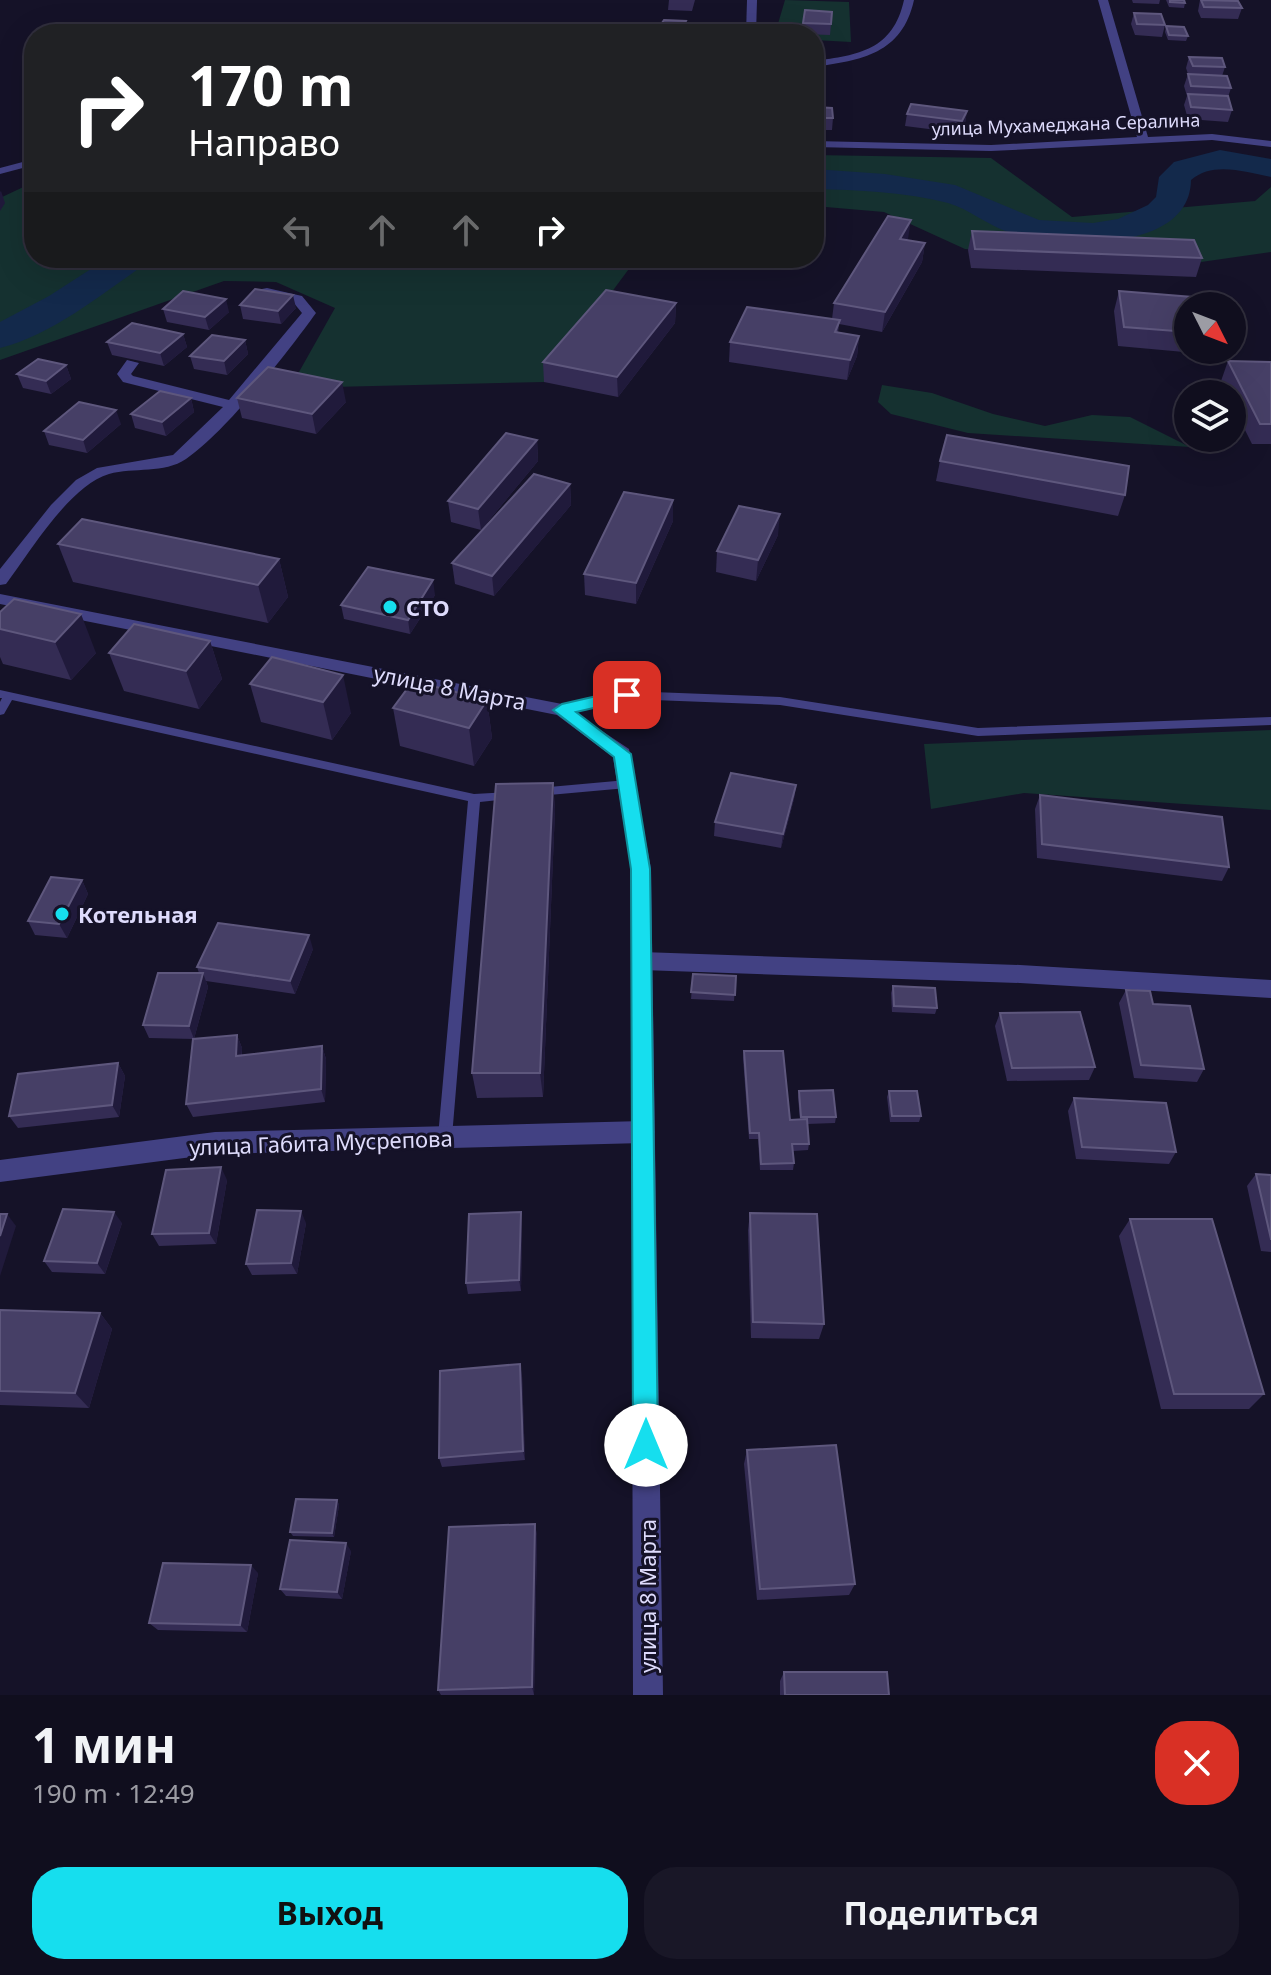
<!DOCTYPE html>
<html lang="ru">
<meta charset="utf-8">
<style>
body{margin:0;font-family:"Noto Sans",sans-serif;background:#191727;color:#f1f3f6;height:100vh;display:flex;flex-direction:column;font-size:30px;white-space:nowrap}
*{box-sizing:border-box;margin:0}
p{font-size:26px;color:#9c9ca4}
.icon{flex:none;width:44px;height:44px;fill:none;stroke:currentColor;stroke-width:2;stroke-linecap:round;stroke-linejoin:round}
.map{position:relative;height:1695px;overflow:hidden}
.side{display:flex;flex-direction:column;background:#100e1e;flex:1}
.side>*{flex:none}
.guide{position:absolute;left:24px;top:24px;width:800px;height:244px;border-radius:32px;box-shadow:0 8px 32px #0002,0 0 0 2px #302e3c;background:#202124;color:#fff;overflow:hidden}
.needle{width:52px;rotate:132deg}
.fabs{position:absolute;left:1174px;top:292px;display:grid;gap:16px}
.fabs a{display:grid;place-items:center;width:72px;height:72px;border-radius:50%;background:#100e1e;box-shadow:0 8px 32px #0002,0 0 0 2px #302e3c;font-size:40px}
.pin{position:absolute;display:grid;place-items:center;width:68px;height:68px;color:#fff;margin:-34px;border-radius:16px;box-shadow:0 4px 12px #0006}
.me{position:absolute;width:88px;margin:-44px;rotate:0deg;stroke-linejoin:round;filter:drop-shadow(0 0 6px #0008)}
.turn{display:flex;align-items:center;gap:28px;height:168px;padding:0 32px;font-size:36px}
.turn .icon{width:104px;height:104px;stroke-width:2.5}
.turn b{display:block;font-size:56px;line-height:68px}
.lanes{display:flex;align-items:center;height:76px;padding:0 32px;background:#0003;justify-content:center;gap:40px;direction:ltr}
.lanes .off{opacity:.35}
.round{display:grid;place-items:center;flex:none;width:84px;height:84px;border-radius:32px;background:#191727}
.headline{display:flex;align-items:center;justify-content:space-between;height:136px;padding:0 32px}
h1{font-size:48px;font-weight:700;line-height:60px}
.cta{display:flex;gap:16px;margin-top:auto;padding:16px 32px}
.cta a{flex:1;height:92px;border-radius:32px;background:#16deee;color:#111;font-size:32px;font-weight:700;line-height:92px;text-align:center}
.cta a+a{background:#191727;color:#f1f3f6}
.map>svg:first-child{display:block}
.green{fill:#153130}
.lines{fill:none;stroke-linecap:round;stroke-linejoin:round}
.river{fill:#13294b;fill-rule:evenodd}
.service{fill:#424183;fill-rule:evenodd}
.minor{fill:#424183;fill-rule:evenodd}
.tertiary{fill:#424183;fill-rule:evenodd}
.wall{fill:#342c54}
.shaded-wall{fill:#201a3b}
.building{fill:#463f66;stroke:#5e577d;stroke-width:2}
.route{fill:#16deee;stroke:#0e909b;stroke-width:2}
.poi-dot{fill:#16deee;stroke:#151228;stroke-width:3}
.labels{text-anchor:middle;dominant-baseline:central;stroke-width:6;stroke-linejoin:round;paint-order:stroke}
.far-street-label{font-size:18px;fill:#dedbfc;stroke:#151228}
.poi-label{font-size:22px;font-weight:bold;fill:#dedbfc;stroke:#151228;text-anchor:start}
.street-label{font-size:22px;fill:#dedbfc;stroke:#151228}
</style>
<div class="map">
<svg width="1271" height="1695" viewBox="0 0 1271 1695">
<rect width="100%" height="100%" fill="#151228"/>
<g class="green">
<polygon points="785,0 849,2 851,42 814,40 814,34 775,34"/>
<polygon points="814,155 991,158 1072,217 1255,201 1271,187 1271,252 1187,264 965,249 884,212 814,206"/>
<polygon points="34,182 34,258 637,258 545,382 290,388 335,308 276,282 224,281 0,360 0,198"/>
<polygon points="882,385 932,393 993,414 1045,426 1092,415 1130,417 1190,447 968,433 891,414 878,402"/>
<polygon points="1271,730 1271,810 1024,793 931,809 924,744"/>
</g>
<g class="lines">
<g class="river">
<path d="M1220,150l51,9v18c-26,-5 -58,-16 -80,3 -1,75 -135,67 -183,52 -21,-7 -39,-23 -60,-29 -43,-11 -90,-13 -134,-14v-20l71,5 70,11 84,35 54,3 25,-4 30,-14 8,-8 3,-20 15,-15z"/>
<path d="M108,258h41l-5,7c-44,30 -92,70 -144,83v-26l49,-26z"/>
</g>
<g class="service">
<polygon points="0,690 474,794 512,792 514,795 512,798 508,799 480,802 452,1137 450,1142 445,1143 440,1142 438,1137 468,801 12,700 4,714 0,715 0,702 2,698 0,698"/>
<polygon points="627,691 780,697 978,728 1271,717 1271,725 978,736 780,705 627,699 562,714 557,710 562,706"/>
<polygon points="627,780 633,784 627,788 538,796 532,792 538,788"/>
</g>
<g class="minor">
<polygon points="747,0 757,0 756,34 746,34"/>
<path d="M904,0h10c-12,54 -52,60 -100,67v-6c45,-6 79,-11 90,-61z"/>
<polygon points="1098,0 1108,0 1148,137 1212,134 1271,141 1271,147 1212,140 991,151 814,147 814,141 991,145 1137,137"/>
<polygon points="34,159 34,165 0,174 0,168"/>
<path d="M267,288l35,8 14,17c-28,39 -91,120 -130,146 -22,15 -52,8 -77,15 -40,12 -78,77 -103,110l-6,1v-16l51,-64 25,-25 21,-12 76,-13 50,-48 -100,-25 -6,-8 10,-14 12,3 -8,11 2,2 96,24 73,-87 -9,-11 -31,-7v-6z"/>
<polygon points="642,952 1020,965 1271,980 1271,998 1020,983 642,970 634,967 631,961 634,955"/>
<polygon points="643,1121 651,1125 655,1132 651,1139 643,1143 215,1154 0,1182 0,1160 215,1132"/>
</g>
<polygon class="tertiary" points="0,594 562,704 629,749 651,869 663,1695 633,1695 631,869 613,757 557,715 0,604"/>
</g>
<g class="wall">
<polygon points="669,0 695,0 692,11 668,10"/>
<polygon points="1132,0 1160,0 1159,4 1133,3"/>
<polygon points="1166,0 1184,0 1185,3 1184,8 1169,7"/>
<polygon points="1200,0 1242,8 1238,19 1201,18 1198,11"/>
<polygon points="805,10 832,12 830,35 802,34"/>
<polygon points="1134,13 1165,25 1162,37 1135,35 1131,24"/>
<polygon points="686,21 685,34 658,34 658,29"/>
<polygon points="1166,26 1188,36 1186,41 1168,40 1165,32"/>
<polygon points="1189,57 1225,67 1222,76 1231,88 1228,97 1232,110 1228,122 1188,119 1184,105 1187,96 1184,86 1188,74 1186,68"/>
<polygon points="814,107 833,118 832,130 814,130"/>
<polygon points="967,111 965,123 960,133 905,126 907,114"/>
<polygon points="972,231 1202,258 1196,277 971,268 968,250"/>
<polygon points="908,239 907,240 925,243 922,262 882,332 839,324 838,333 859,336 857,356 847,380 729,362 730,342 832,319 834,303"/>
<polygon points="652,258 684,258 676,267 652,262"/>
<polygon points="1119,291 1188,306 1188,350 1207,350 1206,354 1118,346 1114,311"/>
<polygon points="676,303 675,323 618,397 544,382 543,362"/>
<polygon points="240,305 296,308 281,324 243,319"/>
<polygon points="163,309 229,312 209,330 167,322"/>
<polygon points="183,334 187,347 164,366 112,355 107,342"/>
<polygon points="245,340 248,354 227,375 194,369 190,356"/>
<polygon points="1228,361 1271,362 1271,444 1252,444 1232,404 1232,394 1227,394 1221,381"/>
<polygon points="66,365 71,379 51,394 23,388 17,374"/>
<polygon points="191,398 194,412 166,436 135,428 131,414"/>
<polygon points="237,398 346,402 316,434 242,418"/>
<polygon points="121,424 87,453 49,445 44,431"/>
<polygon points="537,440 538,461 481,530 451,522 448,501"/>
<polygon points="940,461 1125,495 1118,516 936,481"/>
<polygon points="570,484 571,505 494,596 455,584 452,563"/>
<polygon points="673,500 673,521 636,604 585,595 584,574"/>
<polygon points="778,535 756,581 716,572 717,551"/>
<polygon points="58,544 279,559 288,597 268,623 73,582"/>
<polygon points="435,595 410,634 344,619 341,605"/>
<polygon points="0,612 96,653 71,680 3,664 0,657"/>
<polygon points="210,641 222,679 199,709 124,691 109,653"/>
<polygon points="272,657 351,713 332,740 261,722 250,684"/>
<polygon points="487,700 492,738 474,766 400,746 393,708"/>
<polygon points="553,783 555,810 543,1097 477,1098 472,1073"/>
<polygon points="796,785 794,799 781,848 714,836 715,822"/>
<polygon points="1040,795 1229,867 1222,881 1037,858 1035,809"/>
<polygon points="82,880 88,894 67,938 35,935 28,921"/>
<polygon points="313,949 295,994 206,981 208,987 194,1039 149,1038 143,1025 199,973 197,967"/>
<polygon points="693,974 736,976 734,1001 691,999"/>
<polygon points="893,986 937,1008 935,1014 892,1012 891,993"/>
<polygon points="1126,990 1153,1004 1204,1069 1197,1082 1134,1078 1119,1003"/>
<polygon points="1000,1013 1095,1067 1089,1080 1007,1081 995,1026"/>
<polygon points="237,1035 242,1048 242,1055 322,1046 326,1059 325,1102 193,1117 186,1104"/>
<polygon points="744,1051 790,1120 800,1120 798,1097 799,1091 836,1117 835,1123 807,1124 809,1144 808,1150 793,1151 794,1163 793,1170 760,1170 758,1139 749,1139 743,1058"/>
<polygon points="118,1063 125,1076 119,1117 18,1128 9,1116"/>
<polygon points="889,1091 921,1116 919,1122 890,1122 887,1097"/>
<polygon points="1074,1098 1176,1152 1169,1164 1076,1159 1068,1111"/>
<polygon points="1256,1174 1271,1175 1271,1252 1261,1251 1247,1186"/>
<polygon points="227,1180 216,1244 159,1246 152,1234"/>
<polygon points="750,1213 824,1324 819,1339 751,1338 748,1230"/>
<polygon points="1130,1219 1264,1394 1249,1409 1161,1409 1119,1236"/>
<polygon points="122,1223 105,1274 52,1272 44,1261"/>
<polygon points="306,1223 297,1274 252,1275 246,1264"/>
<polygon points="522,1224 521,1291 468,1294 466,1283"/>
<polygon points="0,1310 100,1313 112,1329 89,1408 0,1405"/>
<polygon points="522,1375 525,1460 442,1467 439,1458"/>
<polygon points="747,1450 855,1584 849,1595 757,1600 744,1464"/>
<polygon points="337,1500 339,1505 334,1537 293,1536 290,1532"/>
<polygon points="535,1524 537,1536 534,1695 441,1695 438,1690"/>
<polygon points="351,1551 342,1599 286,1596 280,1589"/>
<polygon points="258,1573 247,1632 158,1630 149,1623"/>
<polygon points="784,1672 889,1695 780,1695 780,1681"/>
</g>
<g class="shaded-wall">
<polygon points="686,21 686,33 685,34 681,34 681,31"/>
<polygon points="967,111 965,123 960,133 962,121"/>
<polygon points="1,191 5,203 0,211 0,192"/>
<polygon points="911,220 908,239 898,258 900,239"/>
<polygon points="925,243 922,262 882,332 885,312"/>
<polygon points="676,258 684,258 676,267"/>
<polygon points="293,295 296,308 281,324 278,311"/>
<polygon points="226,299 229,312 209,330 205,317"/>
<polygon points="676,303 675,323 618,397 617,377"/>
<polygon points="183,334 187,347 164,366 160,353"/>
<polygon points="859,336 857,356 847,380 850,360"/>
<polygon points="245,340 248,354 227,375 224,361"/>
<polygon points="66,365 71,379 51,394 46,381"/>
<polygon points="342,382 346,402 316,434 312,414"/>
<polygon points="191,398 194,412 166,436 162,422"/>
<polygon points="116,410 121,424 87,453 83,440"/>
<polygon points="537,440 538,461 481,530 478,509"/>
<polygon points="570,484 571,505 494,596 492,576"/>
<polygon points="673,500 673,521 636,604 636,583"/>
<polygon points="780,514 778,535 756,581 758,560"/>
<polygon points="279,559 288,597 268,623 258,585"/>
<polygon points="433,580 435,595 410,634 408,620"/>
<polygon points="81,614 96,653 71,680 55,642"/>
<polygon points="210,641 222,679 199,709 186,671"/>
<polygon points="343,675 351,713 332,740 323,702"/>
<polygon points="487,700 492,738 474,766 469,728"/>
<polygon points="553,783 555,810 543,1097 540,1073"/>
<polygon points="796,785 794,799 781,848 783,834"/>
<polygon points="82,880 88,894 67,938 59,924"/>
<polygon points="309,935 313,949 295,994 290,981"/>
<polygon points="203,973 208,987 194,1039 189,1026"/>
<polygon points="237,1035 242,1048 241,1069 236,1056"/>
<polygon points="322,1046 326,1059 325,1102 321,1089"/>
<polygon points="118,1063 125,1076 119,1117 112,1105"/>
<polygon points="221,1167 227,1180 216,1244 209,1233"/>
<polygon points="301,1211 306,1223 297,1274 291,1263"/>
<polygon points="114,1212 122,1223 105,1274 97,1263"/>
<polygon points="521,1212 522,1224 521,1291 519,1280"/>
<polygon points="7,1214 16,1226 0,1276 0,1236"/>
<polygon points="100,1313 112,1329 89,1408 75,1393"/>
<polygon points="520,1364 522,1375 525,1460 523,1451"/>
<polygon points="337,1500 339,1505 334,1537 332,1533"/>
<polygon points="535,1524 537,1536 534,1695 532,1687"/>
<polygon points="346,1543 351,1551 342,1599 337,1592"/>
<polygon points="251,1565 258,1573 247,1632 240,1625"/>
</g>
<g class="building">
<polygon points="1170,0 1184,0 1185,3 1170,2"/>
<polygon points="1201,0 1238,1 1242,8 1204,7"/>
<polygon points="805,10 832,12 831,24 803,23"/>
<polygon points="1134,13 1161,14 1165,25 1137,24"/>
<polygon points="664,20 686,21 681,31 658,29"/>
<polygon points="1166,26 1184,27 1188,36 1169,35"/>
<polygon points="1189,57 1222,58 1225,67 1193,66"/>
<polygon points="1188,74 1227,76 1231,88 1191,86"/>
<polygon points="1188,94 1228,96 1232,110 1191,107"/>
<polygon points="911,104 967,111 962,121 907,114"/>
<polygon points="814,107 832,108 833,118 814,118"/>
<polygon points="888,216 911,220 900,239 925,243 885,312 834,303"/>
<polygon points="972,231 1194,240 1202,258 975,249"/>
<polygon points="255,289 293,295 278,311 240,305"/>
<polygon points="606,290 676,303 617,377 543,362"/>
<polygon points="183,291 226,299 205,317 163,309"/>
<polygon points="1119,291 1205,298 1207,306 1188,306 1188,332 1124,327"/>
<polygon points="747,307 840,320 835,332 859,336 850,360 730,342"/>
<polygon points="132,323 183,334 160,353 107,342"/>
<polygon points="212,335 245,340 224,361 190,356"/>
<polygon points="38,359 66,365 46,381 17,374"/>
<polygon points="1228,361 1271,362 1271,424 1260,424"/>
<polygon points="268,367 342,382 312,414 237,398"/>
<polygon points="160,391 191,398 162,422 131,414"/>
<polygon points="79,402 116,410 83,440 44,431"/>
<polygon points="506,433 537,440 478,509 448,501"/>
<polygon points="947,435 1129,466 1125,495 940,461"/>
<polygon points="534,474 570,484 492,576 452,563"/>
<polygon points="624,492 673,500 636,583 584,574"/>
<polygon points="739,506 780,514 758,560 717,551"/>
<polygon points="82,519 279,559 258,585 58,544"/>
<polygon points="368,567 433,580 408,620 341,605"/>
<polygon points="14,599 81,614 55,642 0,629 0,612"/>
<polygon points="134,624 210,641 186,671 109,653"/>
<polygon points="272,657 343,675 323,702 250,684"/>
<polygon points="413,681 487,700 469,728 393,708"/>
<polygon points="731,773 796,785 783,834 715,822"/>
<polygon points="553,783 540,1073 472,1073 496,784"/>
<polygon points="1040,795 1222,817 1229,867 1042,844"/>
<polygon points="51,877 82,880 59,924 28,921"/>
<polygon points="218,923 309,935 290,981 197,967"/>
<polygon points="158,973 203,973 189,1026 143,1025"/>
<polygon points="693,974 736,976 735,995 691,992"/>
<polygon points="893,986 935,988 937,1008 894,1006"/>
<polygon points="1126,990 1150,991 1153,1004 1190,1006 1204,1069 1141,1065"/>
<polygon points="1080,1012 1095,1067 1012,1068 1000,1013"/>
<polygon points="237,1035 236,1056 322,1046 321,1089 186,1104 193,1039"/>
<polygon points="744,1051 783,1051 790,1120 807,1119 809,1144 792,1144 794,1163 761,1164 759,1133 750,1133"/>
<polygon points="118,1063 112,1105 9,1116 18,1074"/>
<polygon points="833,1090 836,1117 801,1117 799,1091"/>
<polygon points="889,1091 917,1091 921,1116 892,1116"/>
<polygon points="1074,1098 1166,1103 1176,1152 1082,1147"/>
<polygon points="221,1167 209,1233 152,1234 166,1170"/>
<polygon points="1256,1174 1271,1175 1271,1240 1271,1239"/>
<polygon points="63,1209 114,1212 97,1263 44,1261"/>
<polygon points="257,1210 301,1211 291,1263 246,1264"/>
<polygon points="521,1212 519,1280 466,1283 469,1214"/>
<polygon points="750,1213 817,1214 824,1324 753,1322"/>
<polygon points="0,1214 7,1214 0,1236"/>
<polygon points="1130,1219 1212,1219 1264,1394 1174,1394"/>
<polygon points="0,1310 100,1313 75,1393 0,1391"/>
<polygon points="520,1364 523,1451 439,1458 440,1371"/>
<polygon points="836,1445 855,1584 760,1589 747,1450"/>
<polygon points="296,1499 337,1500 332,1533 290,1532"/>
<polygon points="535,1524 532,1687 438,1690 449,1527"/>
<polygon points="290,1540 346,1543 337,1592 280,1589"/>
<polygon points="163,1563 251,1565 240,1625 149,1623"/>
<polygon points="784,1672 887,1672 889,1695 785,1695"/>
</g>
<polygon class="route" points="627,689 633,691 633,699 576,712 631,754 650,869 658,1445 655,1454 646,1457 637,1454 633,1445 631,869 614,757 553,710 562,704"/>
<g class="poi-dot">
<circle cx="390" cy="607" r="8"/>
<circle cx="62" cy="914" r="8"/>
</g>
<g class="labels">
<g class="far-street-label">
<text transform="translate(1066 124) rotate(-2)">улица Мухамеджана Сералина</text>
</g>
<g class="poi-label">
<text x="406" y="607">СТО</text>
<text x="78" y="914">Котельная</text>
</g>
<g class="street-label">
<text transform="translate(450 687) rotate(11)">улица 8 Марта</text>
<text transform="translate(321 1142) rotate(-2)">улица Габита Мусрепова</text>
<text transform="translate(647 1596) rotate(-90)">улица 8 Марта</text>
</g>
</g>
</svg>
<div class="fabs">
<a><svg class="needle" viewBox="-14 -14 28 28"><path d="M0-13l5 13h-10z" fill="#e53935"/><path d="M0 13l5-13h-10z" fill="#9c9ca4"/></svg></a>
<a><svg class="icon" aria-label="layers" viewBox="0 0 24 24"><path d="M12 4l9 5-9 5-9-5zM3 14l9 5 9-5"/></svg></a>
</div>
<div class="pin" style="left:627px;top:695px;background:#d93025"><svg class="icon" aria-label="arrive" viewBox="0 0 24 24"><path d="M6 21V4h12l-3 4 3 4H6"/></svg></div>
<svg class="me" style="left:646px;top:1445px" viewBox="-20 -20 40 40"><circle r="19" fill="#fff"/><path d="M0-13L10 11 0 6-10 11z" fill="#16deee"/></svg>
<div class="guide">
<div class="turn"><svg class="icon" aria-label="right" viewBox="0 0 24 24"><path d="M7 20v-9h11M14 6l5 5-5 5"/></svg><div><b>170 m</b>Направо</div></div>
<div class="lanes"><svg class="icon off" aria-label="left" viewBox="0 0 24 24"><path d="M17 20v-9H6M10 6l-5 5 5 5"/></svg><svg class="icon off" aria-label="ahead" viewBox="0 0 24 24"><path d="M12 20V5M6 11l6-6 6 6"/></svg><svg class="icon off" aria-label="ahead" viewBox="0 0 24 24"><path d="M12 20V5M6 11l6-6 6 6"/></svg><svg class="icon" aria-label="right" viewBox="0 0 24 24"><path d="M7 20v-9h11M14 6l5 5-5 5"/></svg></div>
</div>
</div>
<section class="side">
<div class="headline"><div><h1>1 мин</h1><p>190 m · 12:49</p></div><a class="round" style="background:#d93025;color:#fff"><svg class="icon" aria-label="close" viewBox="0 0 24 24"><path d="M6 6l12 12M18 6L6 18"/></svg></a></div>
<div class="cta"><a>Выход</a><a>Поделиться</a></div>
</section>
